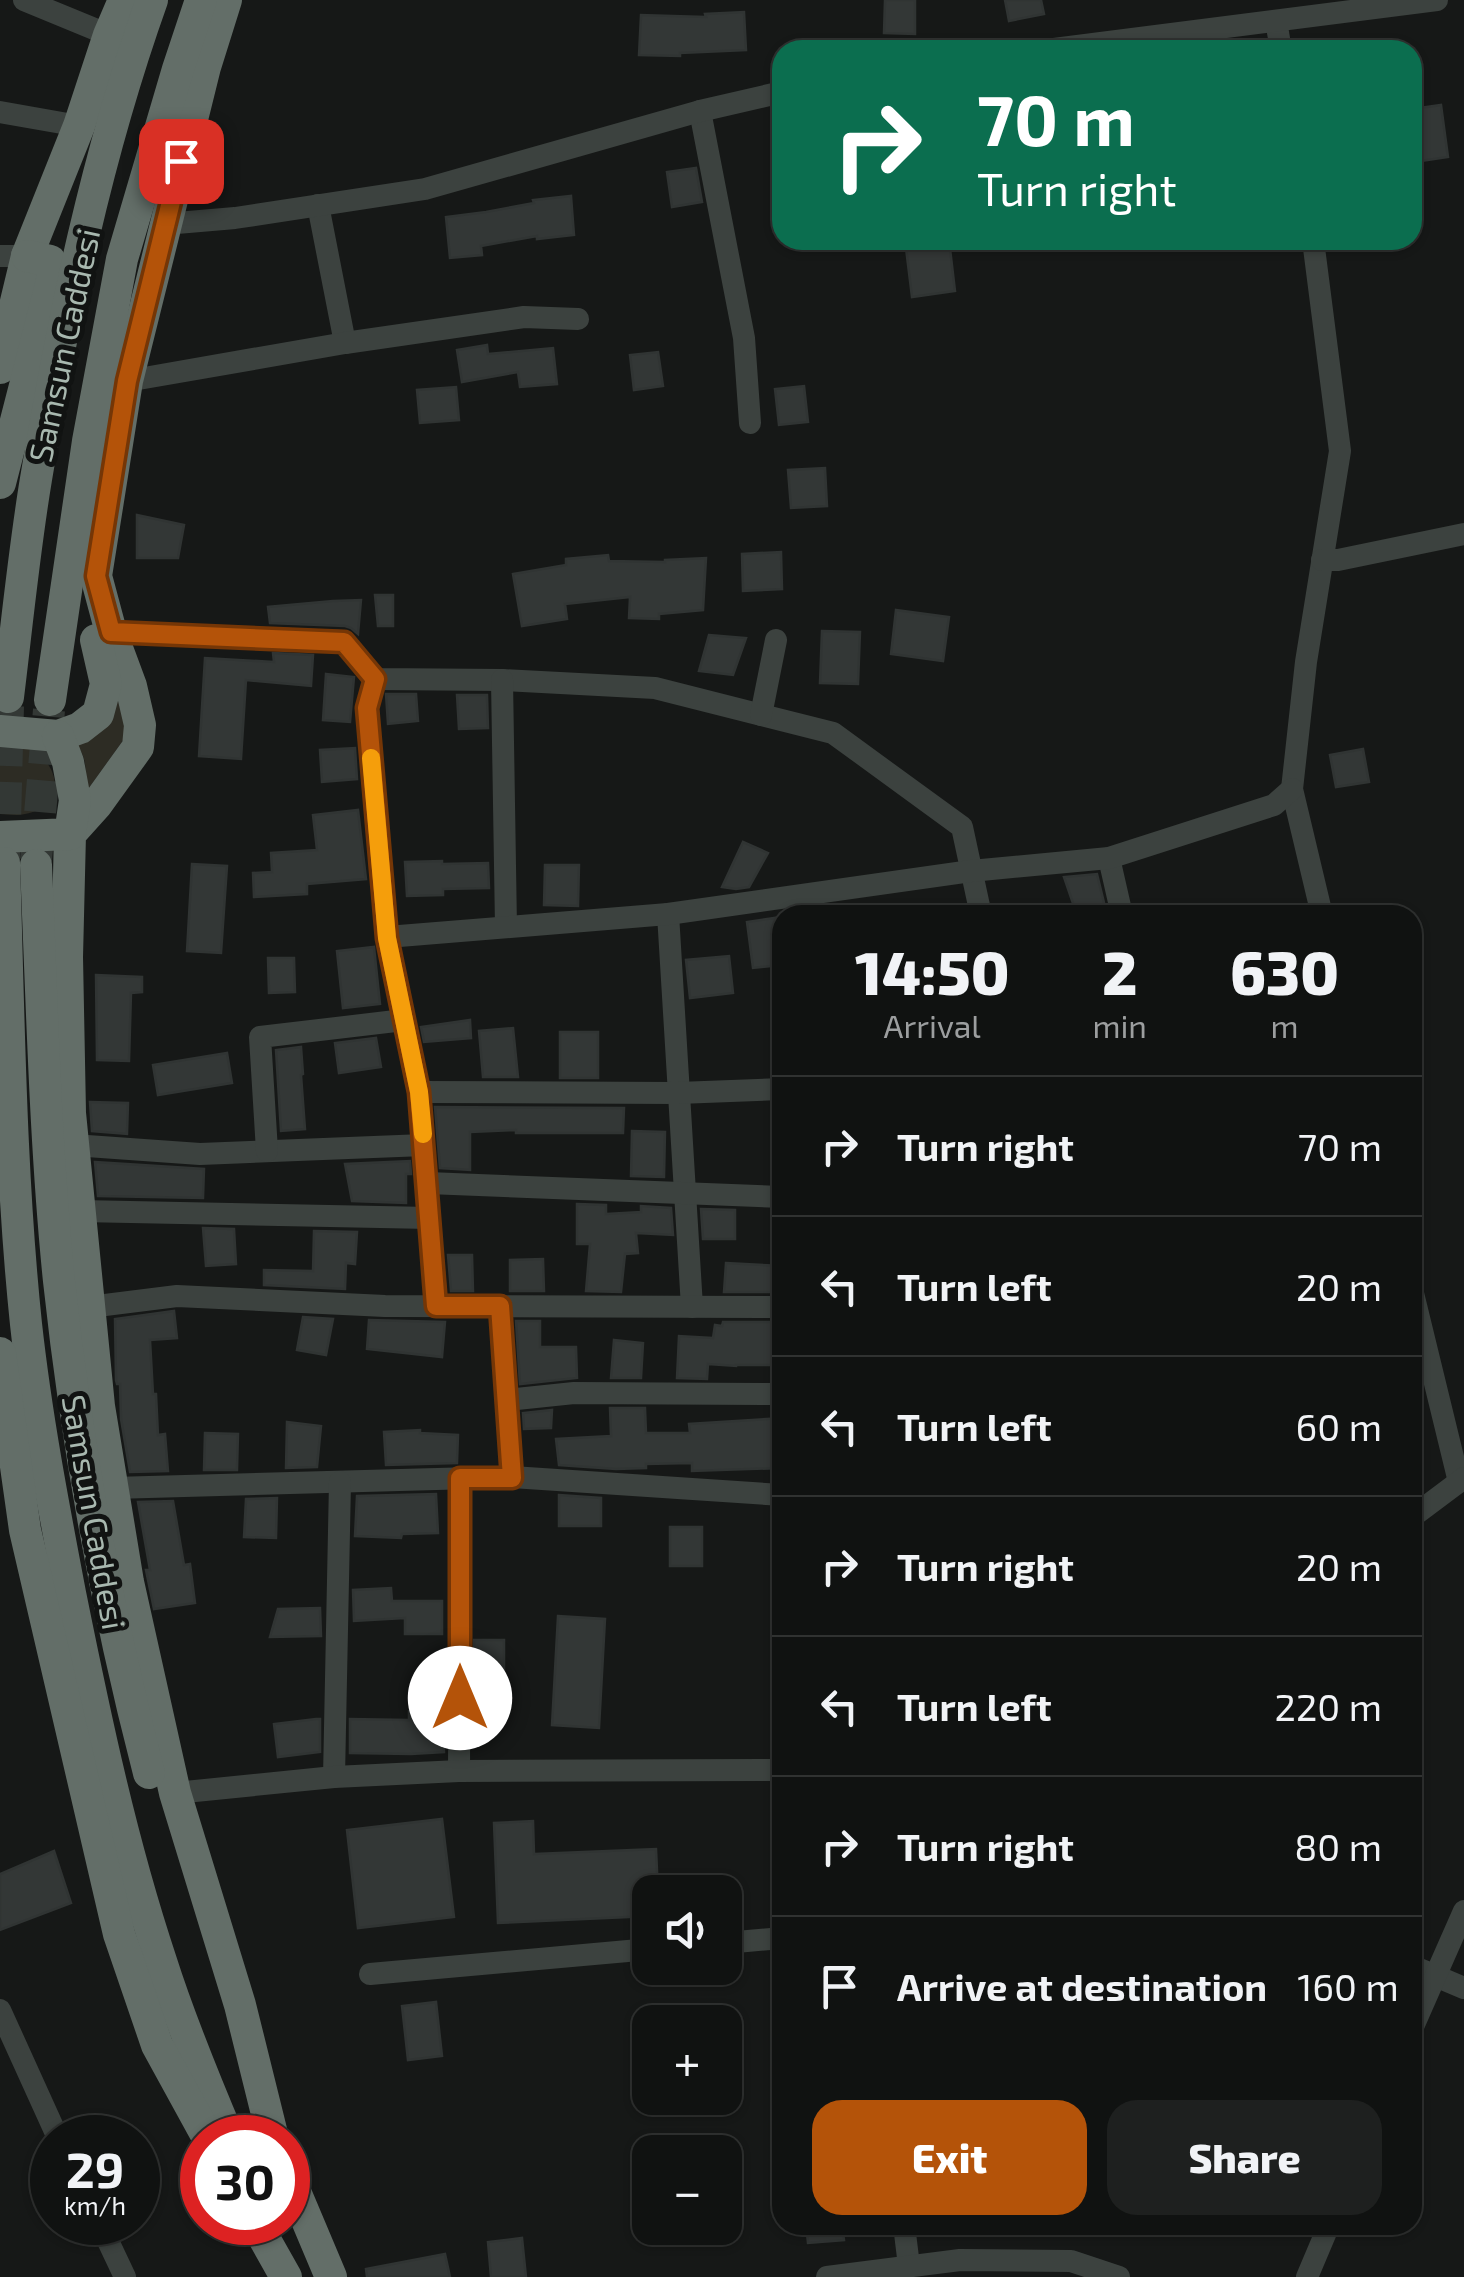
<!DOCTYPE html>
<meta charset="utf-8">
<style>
body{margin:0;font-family:"Exo 2",sans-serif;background:#1e201f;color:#f1f3f6;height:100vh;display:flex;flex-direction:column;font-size:38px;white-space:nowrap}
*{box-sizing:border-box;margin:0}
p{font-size:32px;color:#9c9e9f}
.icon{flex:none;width:55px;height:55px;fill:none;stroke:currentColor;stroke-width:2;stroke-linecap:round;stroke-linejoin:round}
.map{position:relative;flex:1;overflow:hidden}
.side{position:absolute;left:772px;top:905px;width:650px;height:1330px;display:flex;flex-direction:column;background:#101211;border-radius:30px;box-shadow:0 2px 8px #0004,0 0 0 2px #303231}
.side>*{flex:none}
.banner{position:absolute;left:772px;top:40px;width:650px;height:210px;border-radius:30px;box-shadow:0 2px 8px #0004,0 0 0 2px #303231;background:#0b6e4f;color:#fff;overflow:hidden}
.tools{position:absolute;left:632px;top:1875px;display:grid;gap:20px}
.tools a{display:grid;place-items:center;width:110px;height:110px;border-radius:20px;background:#101211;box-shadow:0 2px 8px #0004,0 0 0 2px #303231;font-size:50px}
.speed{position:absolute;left:30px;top:2115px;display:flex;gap:20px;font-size:50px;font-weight:700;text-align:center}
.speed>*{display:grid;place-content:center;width:130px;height:130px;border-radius:50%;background:#101211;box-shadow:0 2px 8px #0004,0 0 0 2px #303231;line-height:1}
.speed small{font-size:25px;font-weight:400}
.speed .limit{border:15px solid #d22;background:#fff;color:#111}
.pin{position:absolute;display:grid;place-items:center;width:85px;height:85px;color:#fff;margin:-42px;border-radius:20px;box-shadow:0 5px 15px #0006}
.me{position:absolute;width:110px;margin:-55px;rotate:0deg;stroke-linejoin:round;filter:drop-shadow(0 0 8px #0008)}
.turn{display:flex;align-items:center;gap:35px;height:210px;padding:0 40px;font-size:45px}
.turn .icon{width:130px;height:130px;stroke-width:2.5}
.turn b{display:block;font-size:70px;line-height:85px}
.eta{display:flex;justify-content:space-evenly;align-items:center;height:170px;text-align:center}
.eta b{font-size:60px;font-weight:800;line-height:70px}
.button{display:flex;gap:20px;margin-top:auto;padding:20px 40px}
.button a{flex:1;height:115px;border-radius:30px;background:#b45309;color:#fff;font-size:40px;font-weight:800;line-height:115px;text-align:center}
.button a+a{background:#1e201f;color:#f1f3f6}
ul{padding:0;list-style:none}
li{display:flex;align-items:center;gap:30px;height:140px;padding:0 40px;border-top:2px solid #303231}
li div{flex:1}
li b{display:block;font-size:38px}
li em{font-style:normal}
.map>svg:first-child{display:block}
.green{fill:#2d2c24}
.building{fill:#333736;stroke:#303433;stroke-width:2.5}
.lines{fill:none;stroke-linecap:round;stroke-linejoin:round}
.highway-tunnel{stroke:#333835;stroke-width:32;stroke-dasharray:32 16;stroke-linecap:butt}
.minor{stroke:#3c423f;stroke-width:22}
.highway{stroke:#636e68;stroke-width:32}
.route-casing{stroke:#753606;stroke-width:25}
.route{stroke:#b45309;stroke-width:18}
.slow{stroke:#f59e0b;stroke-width:18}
.labels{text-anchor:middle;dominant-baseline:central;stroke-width:10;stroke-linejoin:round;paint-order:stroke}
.street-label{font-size:32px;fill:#a8b8af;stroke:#111312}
</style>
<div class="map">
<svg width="1464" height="2277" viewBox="0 0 1464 2277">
<rect width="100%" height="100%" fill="#161817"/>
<g class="green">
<path d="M114,687l13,37 -3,15 -43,60c4,-25 10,-37 -7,-58z"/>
<path d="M23,745c38,15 46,61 2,69 -8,2 -17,0 -25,0v-66z"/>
</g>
<g class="building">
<polygon points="885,0 915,0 915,34 884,33"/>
<polygon points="1005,0 1041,0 1044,14 1009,21"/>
<polygon points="744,12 746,50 680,53 680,56 639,55 641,15 706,17 705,14"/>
<polygon points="1441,105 1448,157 1414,162 1412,109"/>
<polygon points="696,168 702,202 672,207 667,172"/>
<polygon points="571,196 574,235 537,239 537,236 481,246 482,255 450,258 446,217 486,212 534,203 533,200"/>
<polygon points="905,240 949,240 955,291 912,297"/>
<polygon points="487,345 488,354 553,348 557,384 520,387 518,372 462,382 457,350"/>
<polygon points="658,352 663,386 634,390 630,355"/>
<polygon points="804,386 808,422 779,425 775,389"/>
<polygon points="456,387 459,420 420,423 417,390"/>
<polygon points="825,468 827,506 791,508 788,470"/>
<polygon points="137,515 184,525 178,558 137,558"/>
<polygon points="781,552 782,589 743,591 742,554"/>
<polygon points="608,555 609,561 665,562 665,560 706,558 703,610 659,614 659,619 629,618 630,597 565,604 567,619 522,626 513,574 566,565 566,559"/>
<polygon points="375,595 393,595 393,626 378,626"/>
<polygon points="361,600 358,634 351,628 345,626 270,623 268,607 333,601"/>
<polygon points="896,610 949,617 943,661 891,654"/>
<polygon points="822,631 860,632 858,684 820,683"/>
<polygon points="709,635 746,638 733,675 699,671"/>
<polygon points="273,653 313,655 311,686 246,680 241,759 199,756 205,658 274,662"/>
<polygon points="326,674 354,677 350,722 323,720"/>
<polygon points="386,694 416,694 418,721 388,724"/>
<polygon points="457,695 487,695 488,728 459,729"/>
<polygon points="355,748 357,779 322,782 320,750"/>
<polygon points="1363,749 1369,782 1336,787 1330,755"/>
<polygon points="358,810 366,879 307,884 307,894 254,897 253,873 272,872 271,853 317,850 313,815"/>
<polygon points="743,842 768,853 749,887 736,889 722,887"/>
<polygon points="442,861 442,864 488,863 489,888 443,889 443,895 407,896 405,862"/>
<polygon points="192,864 227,866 221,953 187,951"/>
<polygon points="545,865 579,865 578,906 544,905"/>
<polygon points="1097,874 1106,911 1077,915 1064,877"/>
<polygon points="781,917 782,965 753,968 747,922"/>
<polygon points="374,947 380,1004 343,1008 337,951"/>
<polygon points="729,956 733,993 690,998 686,960"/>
<polygon points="268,958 294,958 295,992 269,993"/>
<polygon points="96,975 142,977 142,992 131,993 129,1061 97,1060"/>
<polygon points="470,1020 471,1038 424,1042 421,1027"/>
<polygon points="513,1028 518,1077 483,1077 479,1031"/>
<rect x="560" y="1032" width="38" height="46"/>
<polygon points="376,1038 381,1067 339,1073 335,1043"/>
<polygon points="301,1047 303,1074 301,1075 305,1129 281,1131 276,1050"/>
<polygon points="227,1053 232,1083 158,1095 153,1065"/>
<polygon points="90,1102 128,1103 127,1134 92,1131"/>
<polygon points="435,1107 624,1108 623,1133 516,1133 516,1130 470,1132 470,1170 440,1168"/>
<polygon points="632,1131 665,1132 664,1177 631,1176"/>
<polygon points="410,1161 411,1174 406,1174 406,1203 352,1201 345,1164"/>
<polygon points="95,1162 204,1169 203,1198 98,1196"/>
<polygon points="577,1204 606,1205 606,1214 641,1212 641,1206 671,1208 673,1235 636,1233 638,1253 625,1254 621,1292 586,1291 590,1244 577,1244"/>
<polygon points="701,1209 735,1210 735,1239 703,1239"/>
<polygon points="203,1228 234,1229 236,1264 206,1266"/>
<polygon points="314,1231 357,1232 355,1264 346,1263 345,1289 264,1285 264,1270 313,1271"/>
<polygon points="448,1255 472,1255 473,1291 451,1291"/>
<polygon points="543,1259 544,1291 510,1291 510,1260"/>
<polygon points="726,1263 782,1266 782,1292 724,1292"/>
<polygon points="174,1311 177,1338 150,1340 153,1394 156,1394 158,1435 165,1434 168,1471 130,1472 121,1419 120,1384 117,1384 116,1380 115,1319"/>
<polygon points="303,1317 333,1319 326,1355 297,1350"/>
<polygon points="369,1320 445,1322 442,1357 367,1349"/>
<polygon points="516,1321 540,1321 540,1347 576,1347 577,1378 520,1384"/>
<polygon points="723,1322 782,1322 782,1365 736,1365 736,1366 708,1364 707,1379 677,1378 679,1336 713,1338 715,1325 722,1326"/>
<polygon points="614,1340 643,1343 641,1378 611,1378"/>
<polygon points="610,1408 645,1408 646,1433 690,1433 689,1424 782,1418 782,1468 692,1471 692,1463 646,1464 646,1468 616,1469 559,1465 556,1439 611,1436"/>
<polygon points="552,1410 551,1428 524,1429 523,1413"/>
<polygon points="287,1422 321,1426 317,1467 286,1468"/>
<polygon points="420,1430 420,1433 458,1435 457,1463 386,1465 384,1432"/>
<polygon points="205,1433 238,1434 237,1470 204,1470"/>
<polygon points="436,1494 438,1533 402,1534 401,1538 355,1536 357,1496"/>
<polygon points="559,1495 601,1498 601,1526 559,1526"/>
<polygon points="277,1498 276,1538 244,1537 246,1499"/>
<polygon points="173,1501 184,1565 190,1564 195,1603 154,1609 146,1570 150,1570 138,1502"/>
<rect x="670" y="1527" width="32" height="39"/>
<polygon points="391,1588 392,1601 442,1601 442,1634 405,1634 405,1618 354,1621 353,1590"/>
<polygon points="320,1608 321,1636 270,1637 278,1609"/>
<polygon points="558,1616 605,1619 599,1728 552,1725"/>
<polygon points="474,1640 504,1640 504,1672 474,1671"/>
<polygon points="442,1709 444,1752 411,1754 350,1753 350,1719 409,1720 409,1711"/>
<polygon points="316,1719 320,1719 320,1752 278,1757 274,1724"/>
<polygon points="442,1819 454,1917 358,1928 347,1830"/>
<polygon points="533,1821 534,1854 656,1849 658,1892 650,1892 650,1916 498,1923 494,1823"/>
<polygon points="54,1851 71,1903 0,1930 0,1874"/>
<polygon points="436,2002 442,2056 408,2060 402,2006"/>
<polygon points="806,2225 842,2225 844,2240 808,2243"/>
<polygon points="522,2238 526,2277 491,2277 488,2242"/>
<polygon points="445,2254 450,2277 367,2277 366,2269"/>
</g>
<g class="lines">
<g class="highway-tunnel">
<polyline points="36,860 49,710"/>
<polyline points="4,862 8,706"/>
</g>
<g class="minor">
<polyline points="24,0 109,35"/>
<polyline points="1276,21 1281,50"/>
<polyline points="1046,50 1437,0"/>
<polyline points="700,111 744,338 750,423"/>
<polyline points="0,112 79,126"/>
<polyline points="318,205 345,343"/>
<polyline points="165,224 235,218 425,189 700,111 782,92"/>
<polyline points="1313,240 1340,451 1306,662 1292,789 1322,915"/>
<polyline points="0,256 27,256"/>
<polyline points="127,381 345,343 524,317 578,319"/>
<polyline points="1322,560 1338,560 1464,534"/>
<polyline points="111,632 344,641 375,679 502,680 655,688 833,733 962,827 981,915"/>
<polyline points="375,679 367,707 387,937 419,1092 437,1306"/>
<polyline points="502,680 506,927"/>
<polyline points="761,715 776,640"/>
<polyline points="1109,858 1122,915"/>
<polyline points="668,914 692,1307"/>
<polyline points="387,937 668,914 971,871 1109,858 1274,805 1292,789"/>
<polyline points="419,1092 678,1093 782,1089"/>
<polyline points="73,1145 200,1154 424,1145"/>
<polyline points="267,1151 260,1037 404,1020"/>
<polyline points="428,1183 782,1197"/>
<polyline points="80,1211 430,1218"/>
<polyline points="1412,1289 1459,1482"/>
<polyline points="500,1306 512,1477"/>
<polyline points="89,1307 177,1296 385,1306 782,1307"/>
<polyline points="507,1400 574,1393 782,1394"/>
<polyline points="113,1488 512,1477 782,1495"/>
<polyline points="1412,1517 1464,1478"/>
<polyline points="459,1771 460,1477"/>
<polyline points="334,1777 340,1482"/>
<polyline points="175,1793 334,1777 459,1771 782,1770"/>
<polyline points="725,1943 782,1938"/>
<polyline points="1412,1966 1464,1988"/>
<polyline points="370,1974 650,1949"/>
<polyline points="0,2010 58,2138"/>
<polyline points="1412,2029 1464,1911"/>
<polyline points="99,2222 125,2277"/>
<polyline points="904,2225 909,2266"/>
<polyline points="827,2277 960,2260 1071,2261 1119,2277"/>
<polyline points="1307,2277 1329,2225"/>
</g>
<g class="highway">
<polyline points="226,0 205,67 127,381 96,576 111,632 131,686 140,725 138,747 97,804 70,834 67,957 70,1113 99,1406 128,1582 175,1793 240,2005 273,2138"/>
<polyline points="0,368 27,256 79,126 109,35 124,0"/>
<polyline points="0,483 54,273 50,261 27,256"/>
<path d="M8,697c9,-73 16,-146 28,-218 27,-162 61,-325 116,-479"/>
<polyline points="50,700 88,441 122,259 178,69 201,0"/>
<polyline points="0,731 58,736 80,728 98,714 106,684 96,640"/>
<polyline points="0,837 70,834 75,800 68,762 58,736"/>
<path d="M4,863c5,154 6,308 22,461 10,91 27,180 44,269 25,124 51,248 91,368 19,60 43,118 68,177"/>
<path d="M36,865c6,138 9,278 23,416 18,167 48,330 90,492"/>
<polyline points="0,1353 25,1530 119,1934 157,2045 208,2138"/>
<polyline points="288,2175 331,2277"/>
<polyline points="255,2222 286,2277"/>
</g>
</g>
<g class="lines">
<defs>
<polyline id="route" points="181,161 127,381 96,576 111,632 344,642 375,679 367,708 387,938 419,1092 436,1306 500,1306 512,1478 460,1478 460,1698"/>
</defs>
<use href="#route" class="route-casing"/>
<use href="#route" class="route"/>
<polyline class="slow" points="371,758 387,938 419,1092 423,1134"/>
</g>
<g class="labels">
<g class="street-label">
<text transform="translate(63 345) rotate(-78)">Samsun Caddesi</text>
<text transform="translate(95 1512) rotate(80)">Samsun Caddesi</text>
</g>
</g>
</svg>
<div class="tools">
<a><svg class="icon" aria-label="sound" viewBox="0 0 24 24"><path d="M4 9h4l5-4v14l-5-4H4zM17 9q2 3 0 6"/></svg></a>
<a>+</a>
<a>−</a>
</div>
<div class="speed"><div>29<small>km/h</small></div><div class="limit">30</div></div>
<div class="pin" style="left:181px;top:161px;background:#d93025"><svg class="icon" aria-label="arrive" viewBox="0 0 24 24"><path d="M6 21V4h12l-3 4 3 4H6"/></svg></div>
<svg class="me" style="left:460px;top:1698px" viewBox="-20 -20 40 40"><circle r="19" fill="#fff"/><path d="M0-13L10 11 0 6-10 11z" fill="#b45309"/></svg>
<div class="banner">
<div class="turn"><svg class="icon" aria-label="right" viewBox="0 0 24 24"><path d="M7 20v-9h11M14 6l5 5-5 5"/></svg><div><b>70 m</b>Turn right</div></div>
</div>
<section class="side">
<div class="eta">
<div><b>14:50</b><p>Arrival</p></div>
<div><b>2</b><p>min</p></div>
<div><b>630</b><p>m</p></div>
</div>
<ul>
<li><svg class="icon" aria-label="right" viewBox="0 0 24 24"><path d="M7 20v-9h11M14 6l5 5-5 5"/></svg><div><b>Turn right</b></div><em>70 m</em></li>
<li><svg class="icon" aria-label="left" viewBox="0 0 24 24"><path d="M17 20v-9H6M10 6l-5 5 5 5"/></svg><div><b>Turn left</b></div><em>20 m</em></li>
<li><svg class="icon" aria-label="left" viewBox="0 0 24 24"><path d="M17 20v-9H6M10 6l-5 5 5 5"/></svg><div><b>Turn left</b></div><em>60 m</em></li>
<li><svg class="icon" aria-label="right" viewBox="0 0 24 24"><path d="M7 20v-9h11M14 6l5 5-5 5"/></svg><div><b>Turn right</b></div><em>20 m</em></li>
<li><svg class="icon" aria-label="left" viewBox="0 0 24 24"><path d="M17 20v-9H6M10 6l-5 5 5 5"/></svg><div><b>Turn left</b></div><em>220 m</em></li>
<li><svg class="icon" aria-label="right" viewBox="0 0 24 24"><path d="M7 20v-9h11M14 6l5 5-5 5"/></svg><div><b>Turn right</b></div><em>80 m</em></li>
<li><svg class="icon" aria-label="arrive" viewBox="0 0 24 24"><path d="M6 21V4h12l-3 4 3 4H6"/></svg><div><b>Arrive at destination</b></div><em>160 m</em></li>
</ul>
<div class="button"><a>Exit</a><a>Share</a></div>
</section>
</div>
